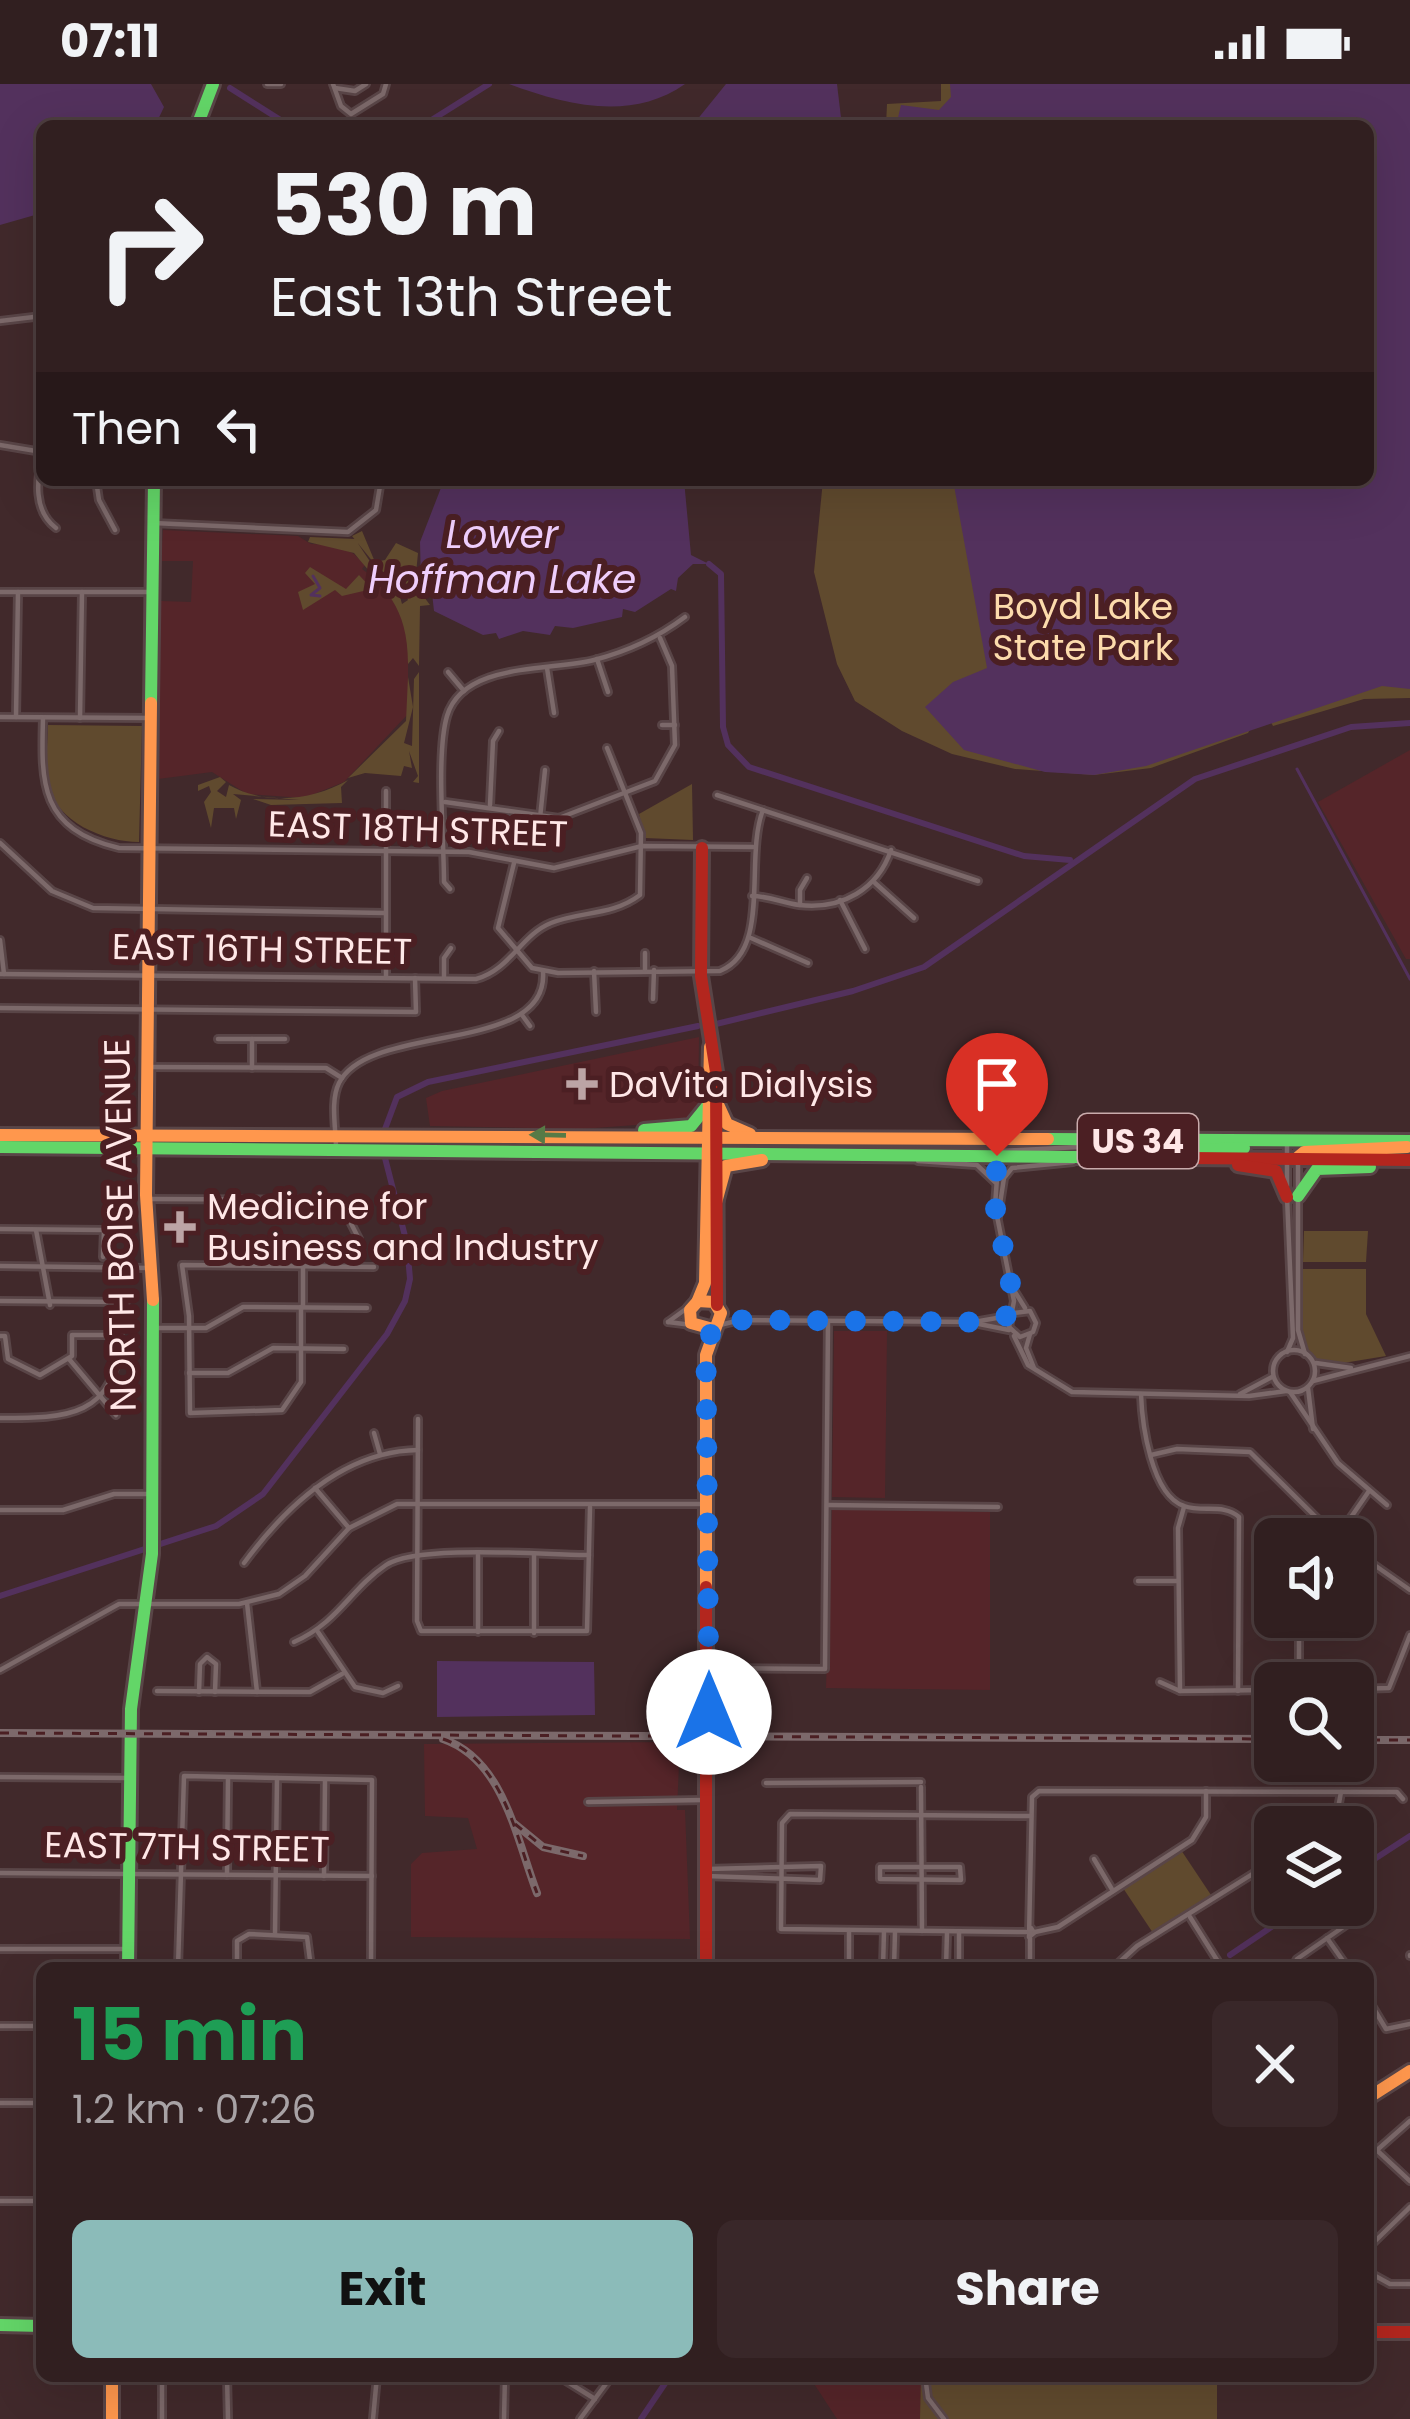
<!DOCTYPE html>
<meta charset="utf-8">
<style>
body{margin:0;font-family:Poppins,sans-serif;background:#392729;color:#f1f3f6;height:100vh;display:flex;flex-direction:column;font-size:45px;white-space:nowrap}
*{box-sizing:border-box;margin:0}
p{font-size:39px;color:#a8a2a5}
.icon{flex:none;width:66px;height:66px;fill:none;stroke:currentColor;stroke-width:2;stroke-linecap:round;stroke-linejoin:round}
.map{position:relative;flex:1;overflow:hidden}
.sheet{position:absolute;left:36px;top:1878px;width:1338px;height:420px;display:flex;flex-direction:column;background:#311f20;border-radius:18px;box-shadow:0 12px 48px #0002,0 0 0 3px #4c3d3e}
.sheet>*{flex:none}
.top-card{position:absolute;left:36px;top:36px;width:1338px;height:366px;border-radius:18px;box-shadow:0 12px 48px #0002,0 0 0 3px #4c3d3e;background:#311f20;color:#f1f3f6;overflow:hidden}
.buttons{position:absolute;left:1254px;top:1434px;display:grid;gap:24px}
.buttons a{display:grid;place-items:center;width:120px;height:120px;border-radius:18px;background:#311f20;box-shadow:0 12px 48px #0002,0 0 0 3px #4c3d3e;font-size:60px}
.pin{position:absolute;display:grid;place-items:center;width:102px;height:102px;color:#fff;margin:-123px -51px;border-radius:50% 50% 50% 0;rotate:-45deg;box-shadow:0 0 12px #0007}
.pin .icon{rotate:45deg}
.me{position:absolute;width:132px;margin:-66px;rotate:0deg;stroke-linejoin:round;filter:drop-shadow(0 0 9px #0008)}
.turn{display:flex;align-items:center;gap:42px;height:252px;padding:0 36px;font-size:54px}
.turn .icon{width:156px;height:156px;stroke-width:2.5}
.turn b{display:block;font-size:84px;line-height:102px}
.then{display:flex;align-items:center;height:114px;padding:0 36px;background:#0003;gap:24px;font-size:45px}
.round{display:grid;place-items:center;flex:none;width:126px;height:126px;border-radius:18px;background:#392729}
.overview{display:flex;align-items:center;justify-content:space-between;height:204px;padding:0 36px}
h1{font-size:72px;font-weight:700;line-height:90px;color:#1e9e55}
.button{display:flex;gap:24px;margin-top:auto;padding:24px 36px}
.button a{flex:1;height:138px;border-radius:18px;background:#8bbbb9;color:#111;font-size:48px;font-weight:700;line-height:138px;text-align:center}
.button a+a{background:#392729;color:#f1f3f6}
.status{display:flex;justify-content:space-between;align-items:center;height:84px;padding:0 60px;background:#311f20;direction:ltr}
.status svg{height:33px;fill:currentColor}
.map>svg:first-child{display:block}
.built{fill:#552529}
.green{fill:#604a2e}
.water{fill:#53315d}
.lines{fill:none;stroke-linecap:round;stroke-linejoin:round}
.stream{stroke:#53315d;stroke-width:3}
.canal{stroke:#53315d;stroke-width:6}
.street-casing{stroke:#594547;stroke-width:10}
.fast-casing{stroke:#594547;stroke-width:18}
.slow-casing{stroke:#594547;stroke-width:18}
.jam-casing{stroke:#594547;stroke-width:18}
.street{stroke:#7c696a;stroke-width:4.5}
.fast{stroke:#63d668;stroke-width:12}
.slow{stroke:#ff974d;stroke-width:12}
.jam{stroke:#b3261e;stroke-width:12}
.rail-casing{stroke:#7c696b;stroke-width:8}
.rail{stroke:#4b1f23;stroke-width:3;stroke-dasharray:9;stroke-linecap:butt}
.oneway{fill:#577a46}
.route{stroke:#1a73e8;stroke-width:21;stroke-dasharray:0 37.8}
.poi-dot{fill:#bca4a5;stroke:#4b1f23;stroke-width:4.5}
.labels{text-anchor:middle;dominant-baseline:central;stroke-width:12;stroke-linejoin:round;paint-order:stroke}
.shield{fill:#4b1f23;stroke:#c9abac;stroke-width:3}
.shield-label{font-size:33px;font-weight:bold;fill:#ffe7e7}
.park-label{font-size:36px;fill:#fcdbac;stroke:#4b1f23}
.street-label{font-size:36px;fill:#ffe7e7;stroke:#4b1f23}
.poi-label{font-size:36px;fill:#ffe7e7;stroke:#4b1f23;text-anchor:start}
.water-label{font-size:39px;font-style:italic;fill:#efcefc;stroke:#4b1f23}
</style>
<div class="status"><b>07:11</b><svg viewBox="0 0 49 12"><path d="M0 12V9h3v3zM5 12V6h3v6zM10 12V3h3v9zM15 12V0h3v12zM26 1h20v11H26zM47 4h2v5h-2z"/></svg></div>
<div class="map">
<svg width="1410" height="2335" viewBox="0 0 1410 2335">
<rect width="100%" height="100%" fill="#41292b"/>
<g class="built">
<polygon points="163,446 298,452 311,460 337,461 354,470 365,481 362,485 390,506 408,546 408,630 344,698 304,714 247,710 212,688 158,695 161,517 191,518 193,477 161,477"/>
<polygon points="1410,666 1410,875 1406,875 1318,718"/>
<polygon points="699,953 698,1027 691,1037 581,1045 430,1042 426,1014 442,1007"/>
<polygon points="834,1247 887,1247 885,1414 832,1413"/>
<polygon points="832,1424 990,1428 990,1606 826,1604"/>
<polygon points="680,1658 677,1726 685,1726 690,1855 411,1853 411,1780 422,1769 477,1765 468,1734 425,1732 424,1660"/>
<polygon points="809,2292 950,2292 927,2335 837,2335"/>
</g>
<g class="green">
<polygon points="941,0 1410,0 1410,614 1364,615 1273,642 1263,623 1248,649 1151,684 1094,691 1015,685 952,670 902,647 855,617 837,580 814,488 823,396 1368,396 1368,42 886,42 887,20 941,17"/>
<path d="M362,447l13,31 10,-2 11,-17 22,10 -3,31 -15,1 9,-5 -3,-7 -11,6 7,25 6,-4 -4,-10 12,-4 14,19 -10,1 -1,60 -6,-8 -5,6c0,-59 -24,-74 -54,-111l-46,-11 2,-5 45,2 18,27 -3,4 14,9 9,-2 -13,-7 2,-5 -4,3 -26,-32z"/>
<polygon points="310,483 346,505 359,491 372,505 342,512 335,506 303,526 298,508 315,500 305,489"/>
<polygon points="419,588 419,699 413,698 418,692 409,667 412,684 404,682 401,692 365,689 348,694 406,637 408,593 413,623 404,659 412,662 414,595"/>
<path d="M48,641l94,1 -3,116c-34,0 -84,-20 -91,-59 -4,-18 0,-39 0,-58z"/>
<path d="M220,693l6,5 -9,9 9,6 3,-12c37,21 85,15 119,-5l-7,7 1,16 -71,2 -18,-6 47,1 -67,-6 8,6 -5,19 -2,-11h-20l-3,20 -7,-26 7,-10 -2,-6 -11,5v-6z"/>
<polygon points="692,700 693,756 645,754 639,730"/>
<polygon points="1304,1147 1368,1147 1366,1178 1303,1178"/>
<polygon points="1303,1185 1366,1185 1366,1230 1386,1272 1331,1281 1308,1271 1300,1250"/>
<polygon points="1181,1766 1211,1811 1153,1849 1123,1804"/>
<polygon points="921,2292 1217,2292 1217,2335 920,2335"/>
</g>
<g class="water">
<polygon points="0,0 151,0 164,23 155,42 42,42 42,129 0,141"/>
<path d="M509,0h176c-54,38 -119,21 -176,0z"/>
<polygon points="726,0 837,0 842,42 692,42"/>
<polygon points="950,0 1410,0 1410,605 1382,602 1146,682 1094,691 1045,688 964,666 925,623 953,598 987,584 953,396 1368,396 1368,42 896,42 901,21 939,26 951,13"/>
<polygon points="444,396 684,396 691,471 709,480 693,480 678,494 676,507 671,505 635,528 623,525 622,533 573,544 555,542 550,551 523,547 499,555 496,549 483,551 434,527 432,509 421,500 420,458"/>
<polygon points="437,1577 594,1578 595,1631 437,1633"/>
</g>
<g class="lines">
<g class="stream">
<polyline points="313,492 320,504 311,511 320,512"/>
<polyline points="1297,685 1410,895"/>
</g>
<g class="canal">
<polyline points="230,4 290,42"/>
<polyline points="422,42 489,0"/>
<polyline points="709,480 721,490 723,643 728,661 749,683 1024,772 1070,776"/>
<polyline points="716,940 853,907 924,883 1195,695 1351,643 1410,639"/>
<polyline points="385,1045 397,1013 428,998 698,942"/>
<polyline points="0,1512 216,1442 263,1410 387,1250 405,1217 410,1195 407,1160 384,1070"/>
<polyline points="1353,1789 1410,1752"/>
<polyline points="1230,1871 1304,1821"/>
<polyline points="641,2335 670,2292"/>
</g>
<defs>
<g id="street">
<polyline points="267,0 281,0"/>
<polyline points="333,0 341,22 351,30 383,10 386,0"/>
<polyline points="335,4 355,7 366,0"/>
<polyline points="0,237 42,232"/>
<polyline points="0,361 42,368"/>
<path d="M42,370c-5,26 -9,57 14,74"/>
<polyline points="96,396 99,416 115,446"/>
<polyline points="356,396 360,396"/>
<polyline points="153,439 348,448 376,426 381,396"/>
<polyline points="0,508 150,508"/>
<polyline points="597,575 608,608"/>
<polyline points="547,584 554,629"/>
<polyline points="448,588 464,607"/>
<polyline points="0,633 152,634"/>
<polyline points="16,633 18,508"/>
<path d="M43,634c-2,66 -3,111 76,130l350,4 85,16 88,-22 111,1"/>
<polyline points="80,634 82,508"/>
<polyline points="662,641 675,641"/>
<polyline points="717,711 978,797"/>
<polyline points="445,718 559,734 655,697 675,661 672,582 660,554"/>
<polyline points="490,721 493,657 499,647"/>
<polyline points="540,734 545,686"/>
<polyline points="0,759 52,807 93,824 385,829"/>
<path d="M514,779l-16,65 34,40 26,5 162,-2c52,-21 24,-113 43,-161"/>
<polyline points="875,799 914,834"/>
<path d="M450,805l-6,-7c0,-43 -8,-128 3,-166 16,-54 104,-45 147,-56 35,-9 63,-22 91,-43"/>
<path d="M752,812c17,0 31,7 47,9 43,5 79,-16 92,-55"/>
<polyline points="840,816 865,865"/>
<polyline points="800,821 800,806 807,794"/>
<polyline points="751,854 808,879"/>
<polyline points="0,856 4,890"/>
<polyline points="645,869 645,886"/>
<polyline points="594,887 596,928"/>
<path d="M0,890l476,5c34,-9 45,-44 75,-56 30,-12 61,-7 89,-28l1,-62 -34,-85"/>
<polyline points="386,893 386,707"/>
<polyline points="444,894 444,874 451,864"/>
<polyline points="653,915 654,886"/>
<polyline points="0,924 416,928 415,894"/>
<polyline points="522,931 530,942"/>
<polyline points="218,955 285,955"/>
<polyline points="147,983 326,984 342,994"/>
<polyline points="252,984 252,955"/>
<polyline points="1287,1059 1287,1102"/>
<path d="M336,1064c0,-20 -6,-47 3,-65 30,-61 210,-28 204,-111"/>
<polyline points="918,1077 977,1081 995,1098"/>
<polyline points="1298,1079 1298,1104"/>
<polyline points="148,1115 339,1116 359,1155"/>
<polyline points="1298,1115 1298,1246 1305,1270"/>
<polyline points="998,1133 1004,1094 1012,1084 1073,1078"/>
<polyline points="0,1145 104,1146 103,1173"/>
<polyline points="36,1146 50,1221"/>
<polyline points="0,1182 149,1184"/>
<polyline points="1012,1203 1025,1224"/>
<polyline points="0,1217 126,1218"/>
<polyline points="301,1223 301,1298 282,1326 190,1329 189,1232 182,1181 374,1183"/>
<polyline points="303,1223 303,1182"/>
<polyline points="1013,1229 1030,1227 1036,1239 1033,1248 1020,1253 1009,1243 1014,1217 995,1122 999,1067 1138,1060"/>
<polyline points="668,1238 690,1222"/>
<polyline points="668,1238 692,1241"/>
<polyline points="979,1240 1009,1246"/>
<polyline points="716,1242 740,1236 974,1238 1008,1232"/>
<polyline points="155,1244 206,1244 243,1223 367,1224"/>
<polyline points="1030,1250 1026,1264 1034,1284"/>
<path d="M0,1252h5l3,23 32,16 32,-19v-21h48c-4,83 -53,83 -120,83"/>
<polyline points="1014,1252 1028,1281 1072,1308 1249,1312 1286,1307"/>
<circle cx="1294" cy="1287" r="21"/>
<polyline points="1287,1268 1293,1254 1287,1113"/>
<polyline points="69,1275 116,1331"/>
<polyline points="1316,1279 1351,1284"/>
<polyline points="189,1289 228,1289 273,1264 344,1265"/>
<polyline points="1313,1297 1410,1272"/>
<polyline points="1308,1304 1313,1345"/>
<polyline points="1290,1308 1338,1379 1387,1421"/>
<path d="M1141,1310c1,29 10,101 43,112 19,7 39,-3 55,11l-1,174"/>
<polyline points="1240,1310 1272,1293"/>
<polyline points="418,1335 417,1537 421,1547 587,1547 590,1423"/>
<polyline points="374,1349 380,1370"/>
<polyline points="1151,1371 1177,1365 1250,1368 1338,1455"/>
<polyline points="315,1404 349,1444"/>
<polyline points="827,1421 998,1423"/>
<polyline points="0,1426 63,1426 114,1410 153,1410"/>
<polyline points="1336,1455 1369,1407"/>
<polyline points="1353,1466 1410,1506"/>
<path d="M244,1479c42,-57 100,-112 174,-113"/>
<polyline points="1138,1497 1178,1497"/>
<polyline points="247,1519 257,1608"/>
<polyline points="1299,1533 1299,1599"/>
<polyline points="318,1548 355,1603 383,1609 398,1602"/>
<polyline points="478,1548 478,1471"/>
<polyline points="534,1549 534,1471"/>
<path d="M294,1558c45,-20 56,-53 92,-77 31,-21 161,-10 203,-10"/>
<polyline points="708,1584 825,1585 828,1237"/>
<polyline points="0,1586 119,1520 239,1520 279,1510 305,1492 349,1444 397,1420 704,1420"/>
<polyline points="1160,1598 1180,1607 1275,1606"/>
<polyline points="1353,1605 1389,1604 1410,1551"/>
<polyline points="157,1607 310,1608 342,1590"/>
<polyline points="1180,1607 1178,1444 1184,1423"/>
<polyline points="199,1608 200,1580 207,1573 216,1580 215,1608"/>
<polyline points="0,1693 130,1694"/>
<polyline points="766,1699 921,1698"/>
<polyline points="921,1703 922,1847"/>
<polyline points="588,1718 703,1716"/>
<polyline points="1326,1743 1337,1730 1341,1708"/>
<polyline points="1094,1775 1113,1807"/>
<polygon points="880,1783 960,1783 961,1796 880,1795"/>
<polyline points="0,1789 372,1792"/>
<polyline points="227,1791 228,1694"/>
<polyline points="324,1792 325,1696"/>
<polyline points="706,1792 820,1796 821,1782 708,1785"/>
<polyline points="1190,1833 1222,1884"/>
<polyline points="1031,1844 1034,1849 1029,1853 1032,1713 1039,1707 1397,1708 1403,1715"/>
<polyline points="849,1846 849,1884"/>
<polyline points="1026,1848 781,1845 782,1739 790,1730 1031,1732"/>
<polyline points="1035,1848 1058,1843 1192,1756 1206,1733 1206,1707"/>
<polyline points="275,1850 277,1694"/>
<polyline points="1327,1854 1348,1884"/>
<polyline points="0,1865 128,1865"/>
<polyline points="1410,1872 1410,1871"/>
<polyline points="178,1884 184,1692 372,1696 371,1884"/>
<polyline points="237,1884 237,1857 249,1850 307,1853 311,1884"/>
<polyline points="883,1884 884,1847"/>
<polyline points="894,1884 895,1848"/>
<polyline points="946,1884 947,1848"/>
<polyline points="959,1884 959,1848"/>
<polyline points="1030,1884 1030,1854"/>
<polyline points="1113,1884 1137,1862 1275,1776"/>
<polyline points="1292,1884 1297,1875 1365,1828"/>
<polyline points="1368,1915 1386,1945 1410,1940"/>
<polyline points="0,1942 42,1942"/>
<polyline points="0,2019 42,2019"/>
<polyline points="1368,2058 1410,2097"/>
<polyline points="1368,2074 1410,2037"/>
<polyline points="0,2117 42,2117"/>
<polyline points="1368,2164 1410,2123"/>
<polyline points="1368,2188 1390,2200 1410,2200"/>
<polyline points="227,2292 228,2335"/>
<polyline points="558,2292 595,2315"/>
<polyline points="925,2292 928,2314 944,2335"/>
<polyline points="162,2335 162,2292"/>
<polyline points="373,2335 377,2292"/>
<polyline points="504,2335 505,2292"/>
<polyline points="580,2335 611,2293"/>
</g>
<g id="fast">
<polyline points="197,42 213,0"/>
<polyline points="151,619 154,396"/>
<polyline points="644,1046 691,1042 708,1021"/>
<polyline points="1048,1055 1410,1057"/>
<polyline points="0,1063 1188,1074"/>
<polyline points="1173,1067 1244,1064"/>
<polyline points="1298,1112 1317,1085 1370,1083"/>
<polyline points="128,1884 131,1625 152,1470 153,1216"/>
<polyline points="0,2241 42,2242"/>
</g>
<g id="slow">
<polyline points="151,619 146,1111 153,1216"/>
<polyline points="716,1016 727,1040 750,1050"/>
<polyline points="0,1051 1048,1055"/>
<polyline points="1298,1073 1304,1068 1407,1063"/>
<polyline points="714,1126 726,1082 762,1076"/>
<polyline points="698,1216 705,1199 710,963"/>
<polyline points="706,1503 706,1271 721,1229 714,1218 698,1217 690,1226 691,1239 713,1245"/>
<polyline points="1368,2014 1410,1987"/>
<polyline points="112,2292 112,2335"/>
</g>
<g id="jam">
<polyline points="702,764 701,892 716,988 717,1221"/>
<polyline points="1188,1074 1410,1076"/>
<polyline points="1238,1081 1276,1087 1287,1113"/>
<polyline points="706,1503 706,1884"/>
<polyline points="1368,2248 1410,2248"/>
</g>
</defs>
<use href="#street" class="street-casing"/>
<use href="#fast" class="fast-casing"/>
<use href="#slow" class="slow-casing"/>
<use href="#jam" class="jam-casing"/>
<use href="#street" class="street"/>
<use href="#fast" class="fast"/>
<use href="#slow" class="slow"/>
<use href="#jam" class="jam"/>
<defs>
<g id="rail">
<polyline points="0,1649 1275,1655"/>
<path d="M443,1655c61,21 73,99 94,154"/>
<polyline points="1353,1656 1410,1656"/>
<polyline points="515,1740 543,1763 583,1772"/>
</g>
</defs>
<use href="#rail" class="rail-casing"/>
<use href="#rail" class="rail"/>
</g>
<defs><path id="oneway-solid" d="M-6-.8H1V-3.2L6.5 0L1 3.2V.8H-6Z" transform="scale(3)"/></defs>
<use class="oneway" href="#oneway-solid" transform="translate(548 1051) rotate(-179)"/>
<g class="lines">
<polyline class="route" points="709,1628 706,1271 712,1244 740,1236 974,1238 1011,1231 1014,1217 995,1122 997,1072"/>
</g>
<g class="poi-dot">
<path d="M576 982h12v12h12v12h-12v12h-12v-12h-12v-12h12z"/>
<path d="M174 1125h12v12h12v12h-12v12h-12v-12h-12v-12h12z"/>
</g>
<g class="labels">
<rect class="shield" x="1078" y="1030" width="120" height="54" rx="9"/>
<g class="shield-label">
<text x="1138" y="1057">US 34</text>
</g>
<g class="park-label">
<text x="1083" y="522">Boyd Lake<tspan x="1083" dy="41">State Park</tspan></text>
</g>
<g class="street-label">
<text transform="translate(418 745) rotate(2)">EAST 18TH STREET</text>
<text transform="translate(262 865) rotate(1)">EAST 16TH STREET</text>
<text transform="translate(120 1141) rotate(-91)">NORTH BOISE AVENUE</text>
<text transform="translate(187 1763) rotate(1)">EAST 7TH STREET</text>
</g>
<g class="poi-label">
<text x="609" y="1000">DaVita Dialysis</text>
<text x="207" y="1122">Medicine for<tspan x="207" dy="41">Business and Industry</tspan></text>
</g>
<g class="water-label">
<text x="502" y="450">Lower<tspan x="502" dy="45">Hoffman Lake</tspan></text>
</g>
</g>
</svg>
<div class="buttons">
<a><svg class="icon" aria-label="sound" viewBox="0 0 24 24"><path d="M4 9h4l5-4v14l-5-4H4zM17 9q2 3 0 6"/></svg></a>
<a><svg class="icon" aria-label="search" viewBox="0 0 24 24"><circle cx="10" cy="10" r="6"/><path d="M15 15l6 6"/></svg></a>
<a><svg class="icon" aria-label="layers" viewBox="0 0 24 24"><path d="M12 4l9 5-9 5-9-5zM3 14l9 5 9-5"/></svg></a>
</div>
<div class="pin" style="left:997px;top:1072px;background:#d93025"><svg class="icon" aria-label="arrive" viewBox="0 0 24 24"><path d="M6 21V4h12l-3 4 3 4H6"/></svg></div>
<svg class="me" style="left:709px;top:1628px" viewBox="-20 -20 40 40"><circle r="19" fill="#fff"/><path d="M0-13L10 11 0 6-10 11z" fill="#1a73e8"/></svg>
<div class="top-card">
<div class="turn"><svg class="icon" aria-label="right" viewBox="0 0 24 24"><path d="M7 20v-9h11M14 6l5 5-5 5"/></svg><div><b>530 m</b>East 13th Street</div></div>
<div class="then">Then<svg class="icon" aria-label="left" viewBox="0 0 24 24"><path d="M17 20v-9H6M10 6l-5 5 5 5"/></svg></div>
</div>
<section class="sheet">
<div class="overview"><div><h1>15 min</h1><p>1.2 km · 07:26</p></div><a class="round"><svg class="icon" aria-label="close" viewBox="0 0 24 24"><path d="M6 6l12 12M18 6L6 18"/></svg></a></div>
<div class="button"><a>Exit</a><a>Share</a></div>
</section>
</div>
